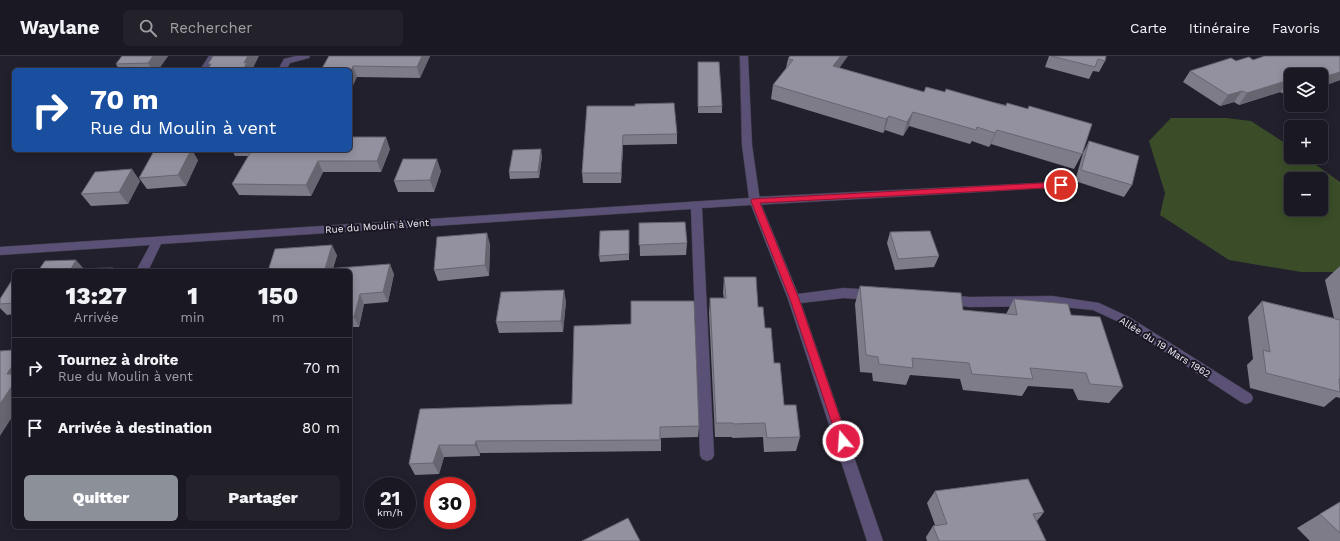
<!DOCTYPE html>
<html lang="fr">
<meta charset="utf-8">
<style>
body{margin:0;font-family:"Work Sans",sans-serif;background:#23212a;color:#f1f3f6;height:100vh;display:flex;flex-direction:column;font-size:15px;white-space:nowrap}
*{box-sizing:border-box;margin:0}
p{font-size:13px;color:#9fa0a5}
.icon{flex:none;width:22px;height:22px;fill:none;stroke:currentColor;stroke-width:2;stroke-linecap:round;stroke-linejoin:round}
.map{position:relative;flex:1;overflow:hidden}
.drawer{position:absolute;left:12px;top:213px;width:340px;height:260px;display:flex;flex-direction:column;background:#1a1822;border-radius:6px;box-shadow:0 2px 10px #0003,0 0 0 1px #383740}
.drawer>*{flex:none}
.hud{position:absolute;left:12px;top:12px;width:340px;height:84px;border-radius:6px;box-shadow:0 2px 10px #0003,0 0 0 1px #383740;background:#1a4fa0;color:#fff;overflow:hidden}
.buttons{position:absolute;left:1284px;top:12px;display:grid;gap:8px}
.buttons a{display:grid;place-items:center;width:44px;height:44px;border-radius:6px;background:#1a1822;box-shadow:0 2px 10px #0003,0 0 0 1px #383740;font-size:20px}
.speed{position:absolute;left:364px;top:421px;display:flex;gap:8px;font-size:20px;font-weight:700;text-align:center}
.speed>*{display:grid;place-content:center;width:52px;height:52px;border-radius:50%;background:#1a1822;box-shadow:0 2px 10px #0003,0 0 0 1px #383740;line-height:1}
.speed small{font-size:10px;font-weight:400}
.speed .limit{border:6px solid #d22;background:#fff;color:#111}
.pin{position:absolute;display:grid;place-items:center;width:34px;height:34px;color:#fff;margin:-17px;border:2px solid #fff;border-radius:50%;box-shadow:0 1px 4px #0007}
.me{position:absolute;width:44px;margin:-22px;rotate:342deg;stroke-linejoin:round;filter:drop-shadow(0 0 3px #0008)}
.turn{display:flex;align-items:center;gap:14px;height:84px;padding:0 12px;font-size:18px}
.turn .icon{width:52px;height:52px;stroke-width:2.5}
.turn b{display:block;font-size:28px;line-height:34px}
.eta{display:flex;justify-content:space-evenly;align-items:center;height:68px;text-align:center}
.eta b{font-size:24px;font-weight:800;line-height:28px}
.primary-button{display:flex;gap:8px;margin-top:auto;padding:8px 12px}
.primary-button a{flex:1;height:46px;border-radius:6px;background:#8c9099;color:#fff;font-size:16px;font-weight:800;line-height:46px;text-align:center}
.primary-button a+a{background:#23212a;color:#f1f3f6}
ul{padding:0;list-style:none}
li{display:flex;align-items:center;gap:12px;height:60px;padding:0 12px;border-top:1px solid #383740}
li div{flex:1}
li b{display:block;font-size:15px}
li em{font-style:normal}
header{display:flex;align-items:center;gap:24px;box-sizing:border-box;height:56px;padding:0 20px;background:#1a1822;border-bottom:1px solid #383740}
header strong{font-size:19px}
nav{display:flex;gap:22px;margin-inline-start:auto;font-size:14px}
.search{width:280px;height:36px;background:#23212a;display:flex;align-items:center;gap:10px;box-sizing:border-box;padding:0 14px;border-radius:6px;color:#9fa0a5;font-size:15px}
.map>svg:first-child{display:block}
.green{fill:#3a4d28;fill-rule:evenodd}
.lines{fill:none;stroke-linecap:round;stroke-linejoin:round}
.service-casing{stroke:#403d49;stroke-width:1}
.minor-casing{stroke:#403d49;stroke-width:1}
.service{fill:#5b5177;fill-rule:evenodd}
.minor{fill:#5b5177;fill-rule:evenodd}
.wall{fill:#7e7c89}
.shaded-wall{fill:#67656f}
.building{fill:#93909f;stroke:#67656f}
.route{fill:#e11d48;stroke:#92132f}
.labels{text-anchor:middle;dominant-baseline:central;stroke-width:4;stroke-linejoin:round;paint-order:stroke}
.street-label{font-size:10px;fill:#f0eef7;stroke:#1a1723}
</style>
<header>
<strong>Waylane</strong>
<div class="search"><svg class="icon" aria-label="search" viewBox="0 0 24 24"><circle cx="10" cy="10" r="6"/><path d="M15 15l6 6"/></svg>Rechercher</div>
<nav><a>Carte</a><a>Itinéraire</a><a>Favoris</a></nav>
</header>
<div class="map">
<svg width="1340" height="485" viewBox="0 0 1340 485">
<rect width="100%" height="100%" fill="#23202d"/>
<path class="green" d="M1171,62h55l25,3 40,26v10h14l35,25v90h-39l-72,-12 -69,-45 5,-22 -16,-52zM1291,123h30v30h-30z"/>
<g class="lines">
<defs>
<g id="service">
<polygon points="209,0 217,0 208,14 200,14"/>
<polygon points="296,0 310,0 309,2 290,7 286,14 278,14 284,3"/>
<polygon points="1061,126 1065,127 1066,129 1065,131 755,149 751,148 750,145 751,142 755,141"/>
</g>
<g id="minor">
<polygon points="740,0 748,0 752,89 760,145 798,238 844,232 873,234 877,236 879,239 877,242 873,244 844,242 801,247 883,485 867,485 788,243 751,149 702,152 714,399 712,403 707,405 702,403 700,399 691,153 161,188 148,215 136,215 150,189 0,199 0,191 749,142 742,89"/>
<polygon points="947,239 969,241 1052,240 1099,247 1129,261 1251,338 1253,342 1251,346 1246,348 1241,346 1121,267 1093,254 1052,250 969,251 943,247 941,244 943,241"/>
</g>
</defs>
<use href="#service" class="service-casing"/>
<use href="#minor" class="minor-casing"/>
<use href="#service" class="service"/>
<use href="#minor" class="minor"/>
</g>
<g class="wall">
<polygon points="122,0 168,0 158,14 119,14 116,8"/>
<polygon points="329,0 430,0 420,22 357,21"/>
<polygon points="1049,0 1106,0 1105,5 1099,16 1093,15 1089,23 1045,11"/>
<polygon points="1265,0 1340,0 1340,24 1321,31 1321,19 1291,19 1291,36 1284,38 1280,36 1239,49 1234,46 1220,50 1183,26 1190,15 1231,2 1236,5 1249,1 1253,4"/>
<polygon points="788,3 840,12 924,36 945,36 1006,49 1007,47 1082,98 1074,113 991,88 989,91 972,85 970,88 909,70 903,80 885,74 883,77 771,43 773,29 786,12"/>
<polygon points="698,6 722,50 722,57 698,57"/>
<polygon points="587,50 677,78 677,88 623,89 621,127 583,127 582,117"/>
<polygon points="1089,85 1132,129 1124,141 1075,125 1083,97"/>
<polygon points="390,93 381,116 323,116 311,140 239,139 232,128 248,100 235,100 232,94 350,94"/>
<polygon points="542,100 539,122 510,123 509,116"/>
<polygon points="198,104 186,130 147,133 139,122"/>
<polygon points="441,115 434,136 398,136 394,125"/>
<polygon points="140,125 128,148 91,150 81,138"/>
<polygon points="639,167 687,187 686,199 640,200"/>
<polygon points="629,174 629,204 600,206 599,200"/>
<polygon points="890,176 939,200 934,211 895,214 887,187"/>
<polygon points="490,188 489,220 438,225 434,214"/>
<polygon points="337,199 333,213 394,218 388,246 364,248 359,271 350,271 350,215 268,215"/>
<polygon points="1340,210 1340,342 1336,341 1324,351 1250,332 1247,309 1253,303 1248,261 1262,245 1334,262 1325,224"/>
<polygon points="14,221 14,258 7,259 0,252 0,243"/>
<polygon points="724,221 758,251 765,272 784,349 800,381 796,395 764,396 763,381 732,382 732,381 715,381 709,257 710,242 724,242 723,237"/>
<polygon points="860,230 963,254 1006,258 1014,243 1071,259 1123,331 1109,347 1078,344 1073,333 1028,330 1022,340 963,334 960,323 910,319 906,329 873,325 872,317 860,316 855,248"/>
<polygon points="566,245 563,276 499,277 496,266"/>
<polygon points="420,353 699,370 698,381 661,382 661,395 480,397 480,400 444,401 439,418 415,419 409,408"/>
<polygon points="935,435 1044,456 1037,465 1046,485 927,485 926,481 933,470 935,469 927,447"/>
<polygon points="1340,446 1340,485 1310,485 1297,472"/>
</g>
<g class="shaded-wall">
<polygon points="153,0 168,0 158,14 152,14 148,7"/>
<polygon points="248,0 259,0 252,14 243,14 244,7"/>
<polygon points="422,0 430,0 420,22 417,11"/>
<polygon points="841,0 848,0 831,24 833,10"/>
<polygon points="353,10 357,21 350,36 350,17"/>
<polygon points="1340,16 1340,24 1321,31 1321,22"/>
<polygon points="1289,24 1280,36 1239,49 1247,37"/>
<polygon points="1291,29 1291,36 1284,38"/>
<polygon points="1242,35 1234,46 1220,50 1228,39"/>
<polygon points="913,56 909,70 903,80 907,66"/>
<polygon points="889,60 885,74 883,77 886,63"/>
<polygon points="997,74 991,88 989,91 995,77"/>
<polygon points="623,79 623,89 621,127 621,117"/>
<polygon points="386,81 390,93 381,116 377,105"/>
<polygon points="541,93 542,100 539,122 538,116"/>
<polygon points="191,94 192,94 198,104 186,130 178,119"/>
<polygon points="437,103 441,115 434,136 430,124"/>
<polygon points="318,105 323,116 311,140 306,129"/>
<polygon points="132,113 140,125 128,148 119,136"/>
<polygon points="487,177 490,188 489,220 485,209"/>
<polygon points="332,189 337,199 332,215 325,213"/>
<polygon points="76,204 85,214 71,213"/>
<polygon points="390,208 394,218 388,246 383,236"/>
<polygon points="113,212 116,215 111,215"/>
<polygon points="564,234 566,245 563,276 561,265"/>
<polygon points="360,238 364,248 359,271 354,261"/>
<polygon points="14,307 14,324 7,318"/>
<polygon points="14,327 14,358 0,380 0,348"/>
<polygon points="476,385 480,397 480,400 475,389"/>
<polygon points="439,389 444,401 439,418 433,407"/>
</g>
<g class="building">
<polygon points="122,0 153,0 148,7 116,8"/>
<polygon points="213,0 248,0 244,7 247,6 243,14 207,14 211,8 208,8"/>
<polygon points="329,0 422,0 417,11 353,10 350,17 350,14 321,14"/>
<polygon points="790,0 841,0 833,10 924,36 926,31 945,36 946,33 1006,50 1007,47 1028,53 1029,50 1092,68 1082,98 997,74 995,77 977,71 976,74 913,56 907,66 889,60 886,63 773,29 793,4 788,3"/>
<polygon points="1051,0 1106,0 1105,5 1098,3 1095,11"/>
<polygon points="1265,0 1340,0 1340,16 1321,22 1321,19 1291,19 1291,26 1289,24 1247,37 1242,35 1228,39 1190,15 1231,2 1236,5 1249,1 1253,4"/>
<polygon points="698,6 719,6 722,50 698,51"/>
<polygon points="674,47 677,78 623,79 621,117 582,117 587,50 635,50 635,48"/>
<polygon points="350,81 386,81 377,105 318,105 306,129 232,128 252,94 350,94"/>
<polygon points="1089,85 1139,100 1132,129 1081,114"/>
<polygon points="541,93 538,116 509,116 513,94"/>
<polygon points="173,94 191,94 178,119 139,122 154,95"/>
<polygon points="403,103 437,103 430,124 394,125"/>
<polygon points="132,113 119,136 81,138 95,116"/>
<polygon points="685,166 687,187 639,189 639,167"/>
<polygon points="629,174 629,198 599,200 600,175"/>
<polygon points="930,175 939,200 898,203 890,176"/>
<polygon points="487,177 485,209 434,214 437,181"/>
<polygon points="332,189 325,213 390,208 383,236 360,238 354,261 350,261 350,215 268,215 275,193"/>
<polygon points="76,204 71,213 113,212 111,215 38,215 45,205"/>
<polygon points="14,221 14,247 0,248 0,243"/>
<polygon points="724,221 756,221 758,251 763,251 765,272 771,272 774,307 780,307 784,349 796,349 800,381 767,382 765,367 734,368 733,367 716,367 710,242 726,242"/>
<polygon points="860,230 961,237 963,254 1017,259 1014,243 1068,248 1071,259 1100,261 1123,331 1090,328 1086,317 1030,312 1033,323 972,318 969,307 912,302 913,312 879,308 878,301 866,299"/>
<polygon points="564,234 561,265 496,266 501,236"/>
<polygon points="631,245 694,245 699,370 660,371 660,384 476,385 475,389 439,389 433,407 409,408 420,353 572,348 574,270 631,268"/>
<polygon points="1262,245 1340,264 1340,323 1339,323 1340,336 1266,317 1263,294 1270,296"/>
<polygon points="14,294 14,307 7,318 14,318 14,327 0,348 0,295"/>
<polygon points="1028,423 1044,456 1033,458 1046,485 939,485 933,470 947,468 935,435"/>
<polygon points="1340,446 1340,477 1320,458"/>
<polygon points="628,462 640,485 582,485"/>
</g>
<polygon class="route" points="1061,126 1064,127 1064,131 760,147 799,243 848,385 846,388 843,389 839,388 790,243 751,145 752,143"/>
<g class="labels">
<g class="street-label">
<text transform="translate(377 170) rotate(-4)">Rue du Moulin à Vent</text>
<text transform="translate(1165 291) rotate(32)">Allée du 19 Mars 1962</text>
</g>
</g>
</svg>
<div class="buttons">
<a><svg class="icon" aria-label="layers" viewBox="0 0 24 24"><path d="M12 4l9 5-9 5-9-5zM3 14l9 5 9-5"/></svg></a>
<a>+</a>
<a>−</a>
</div>
<div class="speed"><div>21<small>km/h</small></div><div class="limit">30</div></div>
<div class="pin" style="left:1061px;top:129px;background:#d93025"><svg class="icon" aria-label="arrive" viewBox="0 0 24 24"><path d="M6 21V4h12l-3 4 3 4H6"/></svg></div>
<svg class="me" style="left:843px;top:385px" viewBox="-20 -20 40 40"><circle r="17" fill="#e11d48" stroke="#fff" stroke-width="3"/><path d="M0-11L8 9 0 5-8 9z" fill="#fff"/></svg>
<div class="hud">
<div class="turn"><svg class="icon" aria-label="right" viewBox="0 0 24 24"><path d="M7 20v-9h11M14 6l5 5-5 5"/></svg><div><b>70 m</b>Rue du Moulin à vent</div></div>
</div>
<section class="drawer">
<div class="eta">
<div><b>13:27</b><p>Arrivée</p></div>
<div><b>1</b><p>min</p></div>
<div><b>150</b><p>m</p></div>
</div>
<ul>
<li><svg class="icon" aria-label="right" viewBox="0 0 24 24"><path d="M7 20v-9h11M14 6l5 5-5 5"/></svg><div><b>Tournez à droite</b><p>Rue du Moulin à vent</p></div><em>70 m</em></li>
<li><svg class="icon" aria-label="arrive" viewBox="0 0 24 24"><path d="M6 21V4h12l-3 4 3 4H6"/></svg><div><b>Arrivée à destination</b></div><em>80 m</em></li>
</ul>
<div class="primary-button"><a>Quitter</a><a>Partager</a></div>
</section>
</div>
